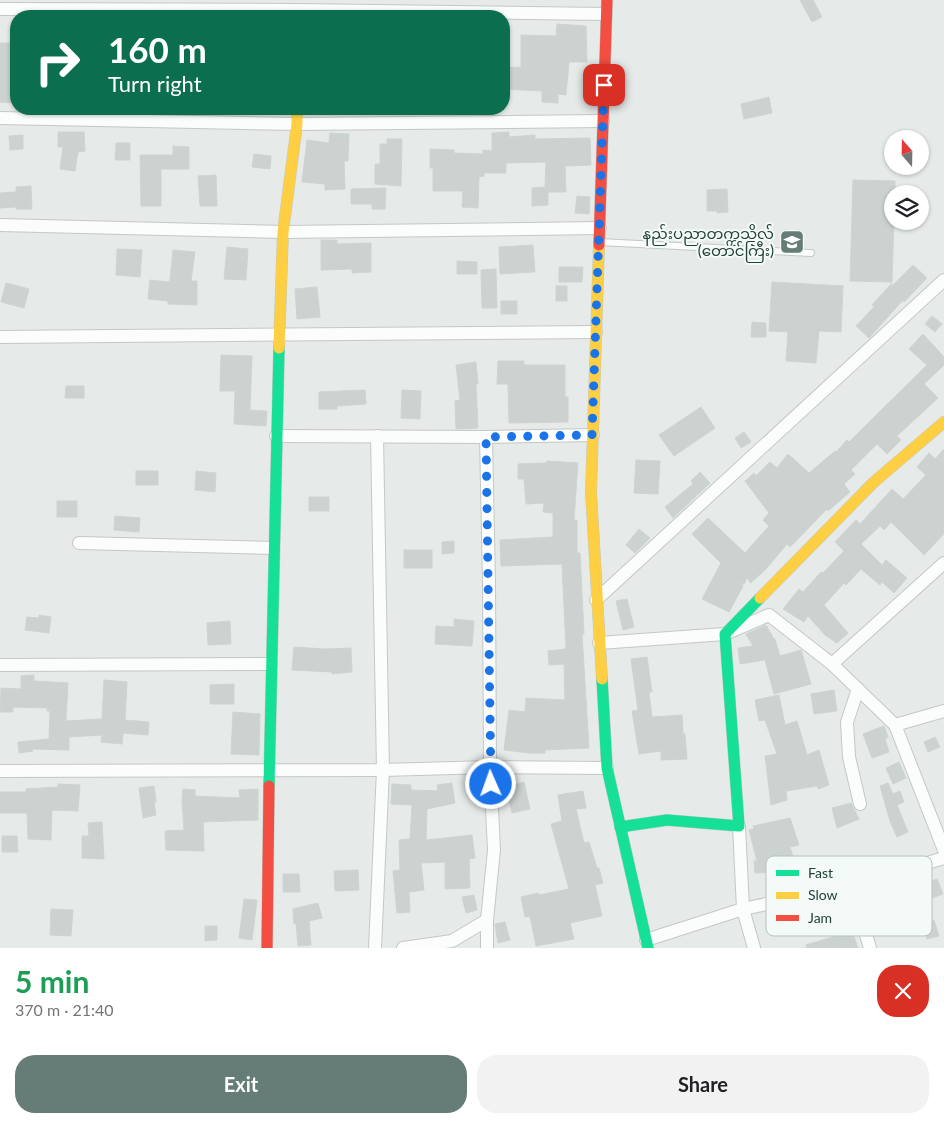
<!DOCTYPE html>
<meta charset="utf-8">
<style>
body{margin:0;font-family:Lato,"Noto Sans Myanmar",sans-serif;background:#f2f2f2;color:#202124;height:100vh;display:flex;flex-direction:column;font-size:19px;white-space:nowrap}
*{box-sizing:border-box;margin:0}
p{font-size:16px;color:#757577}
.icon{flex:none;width:28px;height:28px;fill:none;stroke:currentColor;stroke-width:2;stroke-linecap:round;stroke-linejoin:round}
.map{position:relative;height:948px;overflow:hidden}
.side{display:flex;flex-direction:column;background:#fff;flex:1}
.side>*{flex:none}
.banner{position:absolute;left:10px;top:10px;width:500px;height:105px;border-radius:20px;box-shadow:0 1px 4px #0004;background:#0b6e4f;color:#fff;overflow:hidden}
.needle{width:32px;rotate:340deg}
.tools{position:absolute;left:884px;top:130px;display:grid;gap:10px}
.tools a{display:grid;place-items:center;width:45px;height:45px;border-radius:50%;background:#fff;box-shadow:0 1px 4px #0004;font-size:25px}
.pin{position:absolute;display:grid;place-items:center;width:42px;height:42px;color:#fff;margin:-21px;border-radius:10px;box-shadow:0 2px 8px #0006}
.me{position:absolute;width:55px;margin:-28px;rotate:358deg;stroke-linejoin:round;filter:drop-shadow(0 0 4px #0008)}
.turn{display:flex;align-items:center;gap:18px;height:105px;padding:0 15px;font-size:22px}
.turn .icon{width:65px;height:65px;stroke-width:2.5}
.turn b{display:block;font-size:35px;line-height:42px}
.round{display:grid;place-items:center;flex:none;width:52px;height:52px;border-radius:20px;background:#f2f2f2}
.summary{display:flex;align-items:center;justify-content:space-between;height:85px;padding:0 15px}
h1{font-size:30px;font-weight:700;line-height:38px;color:#1e9e55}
.action{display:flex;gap:10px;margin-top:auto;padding:10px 15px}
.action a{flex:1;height:58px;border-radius:20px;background:#667c76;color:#fff;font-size:20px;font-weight:700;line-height:58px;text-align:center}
.action a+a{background:#f2f2f2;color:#202124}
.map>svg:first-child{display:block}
.building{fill:#ccd2d0;stroke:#ced4d2}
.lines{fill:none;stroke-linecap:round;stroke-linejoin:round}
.lane-casing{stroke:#c3c8c6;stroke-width:8}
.street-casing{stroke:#c3c8c6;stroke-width:14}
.fast-casing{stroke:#c1c9c6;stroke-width:12}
.slow-casing{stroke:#c1c9c6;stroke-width:12}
.jam-casing{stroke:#c1c9c6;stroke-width:12}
.lane{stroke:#fbfcfc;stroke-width:6}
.street{stroke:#fbfcfc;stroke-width:12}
.fast{stroke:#16e098;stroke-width:11}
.slow{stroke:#ffcf43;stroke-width:11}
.jam{stroke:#f24e42;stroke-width:11}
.route{stroke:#1a73e8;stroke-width:9;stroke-dasharray:0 16.2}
.labels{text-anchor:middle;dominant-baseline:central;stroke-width:4;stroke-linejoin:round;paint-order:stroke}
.poi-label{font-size:15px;fill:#214138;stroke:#f4faf7;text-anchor:end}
.key{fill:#f4faf7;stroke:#b5c2be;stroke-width:1}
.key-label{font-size:14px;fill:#214138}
</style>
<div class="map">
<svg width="944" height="948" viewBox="0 0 944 948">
<rect width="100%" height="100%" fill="#e6ebe9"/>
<g class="building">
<polygon points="800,0 813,0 822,17 812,22"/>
<polygon points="557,24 586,26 587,62 569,62 566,95 558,94 558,103 542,102 542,91 504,89 504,68 521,67 521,35 556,36"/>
<polygon points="0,43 13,43 12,68 16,69 16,103 0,102"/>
<polygon points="769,97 772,113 744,119 741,104"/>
<polygon points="58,132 84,132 85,151 78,152 75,171 60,169 63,147 58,147"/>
<polygon points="509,132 509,137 535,135 535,139 590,138 591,165 565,166 566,192 548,192 548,205 532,206 532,188 545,187 546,162 506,163 506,173 484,173 484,176 479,177 478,208 462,207 463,191 433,191 433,168 430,168 430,149 454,150 454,153 483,154 483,150 492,151 492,133"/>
<polygon points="330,133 349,134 348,161 344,161 345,189 325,190 325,184 302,182 307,140 329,143"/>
<polygon points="23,135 23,149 10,150 9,136"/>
<polygon points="387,139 402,139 401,186 375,184 375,164 380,164 380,144 387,144"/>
<polygon points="116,143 130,143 130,160 115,160"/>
<polygon points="173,146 189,147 189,169 161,169 161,206 141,206 140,155 173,155"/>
<polygon points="254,154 271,156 270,169 252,167"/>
<polygon points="216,175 217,206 200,206 198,176"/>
<polygon points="853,180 895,181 895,194 892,194 892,221 894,221 892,282 850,281"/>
<polygon points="31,186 32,209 16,209 16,207 0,208 0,193 16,192 16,187"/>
<polygon points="386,188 385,209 372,209 372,204 351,204 351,189"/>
<polygon points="727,189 728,212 717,213 717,211 707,211 707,190"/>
<polygon points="577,196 590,197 589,214 575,213"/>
<polygon points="321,240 337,240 337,244 371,243 371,272 352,273 352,269 321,270"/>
<polygon points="533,245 535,272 500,274 499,247"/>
<polygon points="227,247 248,249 246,280 224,279"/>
<polygon points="117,249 142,250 140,277 116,275"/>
<polygon points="173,250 195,252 191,281 197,281 197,305 168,304 168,301 148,299 150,280 168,282 170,280"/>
<polygon points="457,261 477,262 477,274 457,274"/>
<polygon points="913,265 927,278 904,302 903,300 869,338 856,326 874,307 872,305 892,283 891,287"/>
<polygon points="559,267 583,267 582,282 559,282"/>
<polygon points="496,269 497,308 482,308 481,270"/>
<polygon points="772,282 843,286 841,332 819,331 816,363 786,361 788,332 769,331"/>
<polygon points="6,283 29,289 24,308 1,302"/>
<rect x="556" y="286" width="11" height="15"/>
<polygon points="317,287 320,317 297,319 295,289"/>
<rect x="501" y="301" width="16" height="13"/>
<polygon points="932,316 942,324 935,332 925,324"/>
<polygon points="752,322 766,323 766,337 751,337"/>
<polygon points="923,334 944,357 944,365 924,384 938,398 897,436 901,440 887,454 877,444 851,470 855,474 844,484 850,492 828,511 827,509 790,547 787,544 766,569 751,583 747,578 744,584 740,582 743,586 729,612 702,599 721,563 692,534 708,518 745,553 769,526 763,520 769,513 745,481 754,473 756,476 770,462 777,468 788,454 809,473 835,451 836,452 847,440 849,442 927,365 909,349"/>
<polygon points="221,355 252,356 250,410 267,411 266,426 234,424 235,391 220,391"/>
<polygon points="498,361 524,361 524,365 565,365 565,397 568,397 568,422 509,423 508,384 497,384"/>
<polygon points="476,362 478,384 476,384 478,428 456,429 455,401 460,400 456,365"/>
<polygon points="66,386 84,386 84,398 65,398"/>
<polygon points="365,390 366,404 337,406 337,409 319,409 319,392"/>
<polygon points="402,390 421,391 420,419 401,418"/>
<polygon points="701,407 715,428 674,456 659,435"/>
<polygon points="744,432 751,442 741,448 735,438"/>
<polygon points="944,449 944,534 924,555 891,522 884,530 880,526 861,544 882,565 886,560 907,578 894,593 882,582 880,585 861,569 846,585 844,583 824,605 848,633 837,643 825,635 808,616 804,622 783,609 799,589 803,592 821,572 823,573 844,551 835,542 856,520 860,524 892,489 903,499 926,475 917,467 929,453 935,459"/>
<polygon points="636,460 660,461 658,494 634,493"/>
<polygon points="547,461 578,463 574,520 577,520 577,553 580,553 584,634 582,634 589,748 545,750 545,753 529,753 504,750 509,710 525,712 526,698 565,700 564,664 549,665 548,651 566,649 562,564 501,566 500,540 553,537 553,513 543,512 544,503 526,504 524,479 518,479 518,464 546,463"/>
<rect x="136" y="471" width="22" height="14"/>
<polygon points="196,471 216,473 215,492 195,490"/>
<polygon points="700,472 710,483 673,518 665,507 693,484 691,481"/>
<rect x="309" y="497" width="20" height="14"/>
<rect x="57" y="501" width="20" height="16"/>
<polygon points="115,516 140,518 139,532 114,530"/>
<polygon points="639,529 650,538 635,553 626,545"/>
<polygon points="454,541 454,553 442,554 442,542"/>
<rect x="404" y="550" width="28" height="18"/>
<polygon points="627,599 634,627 623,630 616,601"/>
<polygon points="39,615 51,617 49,633 25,630 27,617 39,618"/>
<polygon points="454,619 474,621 472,646 435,644 436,626 454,627"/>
<polygon points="230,621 231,644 208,645 207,623"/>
<polygon points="766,625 774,639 775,639 780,656 801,650 811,684 774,694 765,660 740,664 738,648 753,646 746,634"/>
<polygon points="294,647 325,649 351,648 352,672 332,674 332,672 292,670"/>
<polygon points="647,657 652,692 649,692 652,717 682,715 683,734 685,734 687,759 661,760 661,751 639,754 632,711 638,710 631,659"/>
<polygon points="34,675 34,681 68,683 66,721 102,719 104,680 127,682 125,720 149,722 148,735 123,733 122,744 101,742 102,735 69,737 69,750 32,749 33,751 19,753 18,742 49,739 50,711 47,711 47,708 13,707 13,712 0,712 1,688 21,689 21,676"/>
<polygon points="234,684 234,704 210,704 210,685"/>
<polygon points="834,690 837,711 814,714 811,694"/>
<polygon points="779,695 785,725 797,721 807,755 819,750 829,785 818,789 817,786 786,791 787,800 771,805 765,756 777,754 765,720 759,721 755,700"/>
<polygon points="233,712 260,714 259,755 231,754"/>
<polygon points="884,726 888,737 885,739 889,752 872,758 863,734"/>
<polygon points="935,737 940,747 928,752 924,742"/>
<polygon points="899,762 906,778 893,784 886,768"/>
<polygon points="524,782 530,809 512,813 506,787"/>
<polygon points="452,783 455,803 427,809 426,840 472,835 475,858 469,859 470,888 445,889 445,862 421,863 424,890 409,892 410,912 397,913 393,871 400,870 399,840 410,839 412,805 391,804 392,784 411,785 411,790 438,791 437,785"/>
<polygon points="888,783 893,794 900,791 904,802 897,805 908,832 897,837 890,821 880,786"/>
<polygon points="58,784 80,785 78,811 52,810 51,840 28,839 27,813 0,813 0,792 26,792 26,789 58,787"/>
<polygon points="154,786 156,802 154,802 156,815 143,818 139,788"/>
<polygon points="183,789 195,790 195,796 240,798 239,790 258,789 258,820 203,822 204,851 166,850 165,831 184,830 182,801"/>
<polygon points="583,791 586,808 576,809 584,843 589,842 597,868 599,868 603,883 595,885 602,916 570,923 574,939 536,946 530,916 525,917 521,897 538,893 539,895 569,889 551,824 562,821 558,795"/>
<polygon points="851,803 859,819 837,828 832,808"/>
<polygon points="790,818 799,845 790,847 796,866 775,872 755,873 754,861 757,861 749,830 754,829 753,826"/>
<polygon points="102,822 104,859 82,858 82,836 89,836 88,823"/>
<polygon points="2,836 17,836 18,852 2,852"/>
<polygon points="358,870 359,890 335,891 334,871"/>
<polygon points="283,874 299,874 300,892 283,892"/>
<polygon points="937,879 943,894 924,901 919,886"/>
<polygon points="474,895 477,910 466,913 462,897"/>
<polygon points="244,899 257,900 252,940 239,938"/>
<polygon points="318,903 322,918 309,921 311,945 298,946 296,923 294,924 293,909"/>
<polygon points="51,909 73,910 71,936 50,935"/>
<polygon points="934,920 939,936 927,939 922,923"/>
<polygon points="505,922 510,940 498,943 495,924"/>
<polygon points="205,926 217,926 217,940 205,941"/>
<polygon points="852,931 858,948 806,948 806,945"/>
</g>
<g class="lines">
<defs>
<polyline id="lane" points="600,242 811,253"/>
<g id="street">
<polyline points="0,9 296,10 606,14"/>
<polyline points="0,118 297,124 603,121"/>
<polyline points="0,225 283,232 600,228"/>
<polyline points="0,337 596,332"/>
<polyline points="276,436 486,437 593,435"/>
<polyline points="486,437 489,583 490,767 494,850 487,920 487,948"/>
<polyline points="79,543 273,548"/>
<polyline points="596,600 944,280"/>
<polyline points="599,643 725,634 769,615 832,664 895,725 944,850"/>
<polyline points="832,664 944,563"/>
<polyline points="0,665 271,664"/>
<polyline points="858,689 847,722 849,757 860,804"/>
<polyline points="895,725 944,711"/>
<polyline points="0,771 383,770 490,767 607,768"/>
<polyline points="739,826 743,909 754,948"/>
<polyline points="851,886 870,948"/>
<polyline points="646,940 743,909 851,886 944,858"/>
<polyline points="375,948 383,770 377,436"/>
<polyline points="403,948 452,941 487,920"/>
</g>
<g id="fast">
<polyline points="602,679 607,768 648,948"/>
<polyline points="269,786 279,348"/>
<polyline points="620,827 667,820 739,826 725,634 760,598"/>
</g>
<g id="slow">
<polyline points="599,245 591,492 602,679"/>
<polyline points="279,348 283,232 297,124 297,109"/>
<polyline points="760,598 874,482 944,422"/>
</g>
<g id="jam">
<polyline points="599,245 607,0"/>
<polyline points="267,948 269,786"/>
</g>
</defs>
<use href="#lane" class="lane-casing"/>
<use href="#street" class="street-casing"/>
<use href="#fast" class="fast-casing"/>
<use href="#slow" class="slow-casing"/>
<use href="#jam" class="jam-casing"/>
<use href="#lane" class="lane"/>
<use href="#street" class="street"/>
<use href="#fast" class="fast"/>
<use href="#slow" class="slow"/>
<use href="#jam" class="jam"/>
</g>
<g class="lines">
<polyline class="route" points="491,784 486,437 592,435 604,85"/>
</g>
<defs>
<symbol id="university-square" viewBox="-11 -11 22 22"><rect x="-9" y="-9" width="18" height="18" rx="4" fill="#667c76" stroke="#f4faf7"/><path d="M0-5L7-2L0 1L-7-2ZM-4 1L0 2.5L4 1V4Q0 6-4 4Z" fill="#fff"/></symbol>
</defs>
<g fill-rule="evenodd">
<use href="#university-square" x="778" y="228" width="28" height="28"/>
</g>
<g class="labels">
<g class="poi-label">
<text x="774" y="233">နည်းပညာတက္ကသိုလ်<tspan x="774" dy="17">(တောင်ကြီး)</tspan></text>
</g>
</g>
<rect x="766" y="856" width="166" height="80" rx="8" class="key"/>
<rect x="776" y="870" width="23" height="6" fill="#16e098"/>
<rect x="776" y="892" width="23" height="7" fill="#ffcf43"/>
<rect x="776" y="915" width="23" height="6" fill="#f24e42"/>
<g class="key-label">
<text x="808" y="878">Fast</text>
<text x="808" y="900">Slow</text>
<text x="808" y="923">Jam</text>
</g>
</svg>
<div class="tools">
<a><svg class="needle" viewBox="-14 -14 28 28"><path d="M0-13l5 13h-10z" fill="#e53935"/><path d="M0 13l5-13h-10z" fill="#757577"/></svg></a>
<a><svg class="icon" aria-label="layers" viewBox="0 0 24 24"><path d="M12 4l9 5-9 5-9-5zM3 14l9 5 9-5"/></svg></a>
</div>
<div class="pin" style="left:604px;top:85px;background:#d93025"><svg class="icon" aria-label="arrive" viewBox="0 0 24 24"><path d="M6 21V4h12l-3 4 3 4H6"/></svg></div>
<svg class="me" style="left:491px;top:784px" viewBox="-20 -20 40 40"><circle r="17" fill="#1a73e8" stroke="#fff" stroke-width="3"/><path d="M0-11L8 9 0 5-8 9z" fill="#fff"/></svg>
<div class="banner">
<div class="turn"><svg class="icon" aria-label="right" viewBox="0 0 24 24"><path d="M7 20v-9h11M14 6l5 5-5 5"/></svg><div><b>160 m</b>Turn right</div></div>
</div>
</div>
<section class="side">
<div class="summary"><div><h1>5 min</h1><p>370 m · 21:40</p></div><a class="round" style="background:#d93025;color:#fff"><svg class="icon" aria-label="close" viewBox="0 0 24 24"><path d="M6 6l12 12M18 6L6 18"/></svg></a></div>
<div class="action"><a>Exit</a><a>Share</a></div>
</section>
